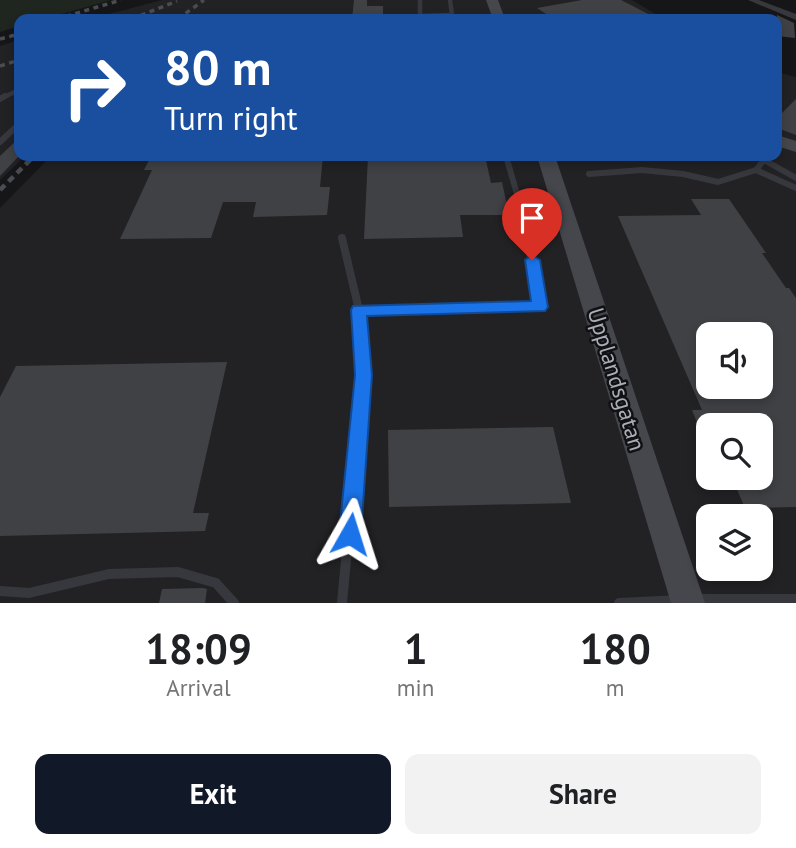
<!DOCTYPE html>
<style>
body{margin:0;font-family:"PT Sans",sans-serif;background:#f2f2f2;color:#202124;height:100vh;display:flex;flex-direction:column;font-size:26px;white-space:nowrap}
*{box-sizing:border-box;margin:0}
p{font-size:23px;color:#757577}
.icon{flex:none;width:38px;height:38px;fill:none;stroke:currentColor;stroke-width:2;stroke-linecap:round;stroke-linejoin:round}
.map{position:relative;height:603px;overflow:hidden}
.details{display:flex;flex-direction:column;background:#fff;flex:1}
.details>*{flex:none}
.banner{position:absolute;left:14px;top:14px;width:768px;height:147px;border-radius:14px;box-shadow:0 4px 10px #0003;background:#1a4fa0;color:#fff;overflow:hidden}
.controls{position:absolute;left:696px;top:322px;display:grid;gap:14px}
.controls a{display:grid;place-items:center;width:77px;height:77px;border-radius:14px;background:#fff;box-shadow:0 4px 10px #0003;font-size:35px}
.pin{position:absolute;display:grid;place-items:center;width:60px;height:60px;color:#fff;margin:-72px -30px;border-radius:50% 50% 50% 0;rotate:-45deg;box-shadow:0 0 7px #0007}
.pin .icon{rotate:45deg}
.me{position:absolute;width:77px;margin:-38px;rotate:6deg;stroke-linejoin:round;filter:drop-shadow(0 0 5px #0008)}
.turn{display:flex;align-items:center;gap:24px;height:147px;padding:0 35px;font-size:32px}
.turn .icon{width:91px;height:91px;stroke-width:2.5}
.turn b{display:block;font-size:49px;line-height:60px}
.eta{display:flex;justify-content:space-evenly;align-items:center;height:119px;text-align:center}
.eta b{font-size:42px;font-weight:800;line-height:49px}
.primary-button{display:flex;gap:14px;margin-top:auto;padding:14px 35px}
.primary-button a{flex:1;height:80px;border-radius:14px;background:#111827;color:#fff;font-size:28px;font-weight:800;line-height:80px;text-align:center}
.primary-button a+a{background:#f2f2f2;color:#202124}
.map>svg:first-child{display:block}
.built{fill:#222225;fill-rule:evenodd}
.green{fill:#1e261f}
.building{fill:#404145;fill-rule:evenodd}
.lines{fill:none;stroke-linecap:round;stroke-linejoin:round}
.lane-far3{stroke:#37383d;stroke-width:4.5}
.lane-far2{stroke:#37383d;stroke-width:6}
.lane-far1{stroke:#37383d;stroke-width:8}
.lane{stroke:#37383d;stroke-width:10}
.street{fill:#37383d;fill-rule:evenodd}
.secondary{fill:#45474d;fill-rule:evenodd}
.rail-far1{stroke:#4a4c52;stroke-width:3.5;stroke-dasharray:5 4.5;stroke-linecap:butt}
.rail{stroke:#4a4c52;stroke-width:4.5;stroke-dasharray:7 5;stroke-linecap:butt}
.route{fill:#1a73e8;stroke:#114b97;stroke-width:2}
.labels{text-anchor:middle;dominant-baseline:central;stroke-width:5;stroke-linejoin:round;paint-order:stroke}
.street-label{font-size:23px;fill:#a8adb8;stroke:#111113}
</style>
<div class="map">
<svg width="796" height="603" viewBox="0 0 796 603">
<rect width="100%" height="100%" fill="#161618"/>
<g class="built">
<polygon points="162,0 632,0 664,19 90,19"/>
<polygon points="19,40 19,156 25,156 0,180 0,46"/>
<path d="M777,72l19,5v526h-796v-395l51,-52h726zM709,334h52v53h-52zM709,425h52v53h-52zM709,516h52v53h-52z"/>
</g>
<polygon class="green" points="0,0 111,0 44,19 19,19 19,26 0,32"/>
<g class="building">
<polygon points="354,0 367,0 367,6 383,6 383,19 352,19"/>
<polygon points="582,0 621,0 658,19 554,19 537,8"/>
<polygon points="777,15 794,23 795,38 777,36"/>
<polygon points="796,99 796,135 777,128 777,118"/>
<polygon points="19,138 19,156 0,176 0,156"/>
<polygon points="151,156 323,156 320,187 330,187 327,215 253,217 256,202 223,202 211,238 120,239 152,170 144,170"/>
<polygon points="368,156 485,156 491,183 502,182 509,215 460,215 463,237 364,239"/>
<path d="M691,199h38l37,54h-4l24,35h3l7,10v209l-51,1 -13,-30h29v-53h-63l-6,-15h10l-84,-194 83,-1zM709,334h52v53h-52z"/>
<polygon points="227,362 193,513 209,513 205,531 0,536 0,397 16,366"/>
<polygon points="553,427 571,503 389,507 388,430"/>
<polygon points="203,588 207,589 205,603 159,603 162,589"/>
</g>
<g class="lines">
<g class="lane-far3">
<polyline points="420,0 420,16 452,15 456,19"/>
<polyline points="450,0 452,15"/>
<polyline points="2,98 19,90"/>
</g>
<g class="lane-far2">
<polyline points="0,99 5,96"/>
<polyline points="0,142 19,124"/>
<polyline points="506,156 526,225"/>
<polyline points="767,156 756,170 796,188"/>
<polyline points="764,160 796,178"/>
<polyline points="589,174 642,170 683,174 718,182 756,170"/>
</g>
<g class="lane-far1">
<polyline points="342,238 359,310 362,390"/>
<polyline points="359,310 539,307 525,223"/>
</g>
<g class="lane">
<polyline points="0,591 29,593 109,574 178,572 216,583 234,603"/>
<polyline points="694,599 796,599"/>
<polyline points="342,603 362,388"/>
<polyline points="619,603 681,600"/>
</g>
<polygon class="street" points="748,0 759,0 796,14 796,20"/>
<g class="secondary">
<polygon points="486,0 498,0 505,19 493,19"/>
<polygon points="777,135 796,141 796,152 777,146"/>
<polygon points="537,156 555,156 705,603 671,603"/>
</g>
<g class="rail-far1">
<polyline points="57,19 121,0"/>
<polyline points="132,19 177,1"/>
<polyline points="178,19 204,0"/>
<polyline points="0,39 19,34"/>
<polyline points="0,66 19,60"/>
</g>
<polyline class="rail" points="0,190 34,156"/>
</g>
<polygon class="route" points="532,255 540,260 548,307 545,311 367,316 372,375 361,534 358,541 350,544 342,541 339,534 355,375 351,310 353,306 531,301 525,260"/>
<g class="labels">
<g class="street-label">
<text transform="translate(617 379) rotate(73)">Upplandsgatan</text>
</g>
</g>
</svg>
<div class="controls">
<a><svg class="icon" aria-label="sound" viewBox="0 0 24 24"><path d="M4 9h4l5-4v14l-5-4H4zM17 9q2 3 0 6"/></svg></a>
<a><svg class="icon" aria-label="search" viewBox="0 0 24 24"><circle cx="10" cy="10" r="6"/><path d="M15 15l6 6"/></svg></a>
<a><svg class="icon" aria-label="layers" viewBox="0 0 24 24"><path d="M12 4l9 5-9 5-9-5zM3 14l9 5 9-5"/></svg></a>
</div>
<div class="pin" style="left:532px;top:260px;background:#d93025"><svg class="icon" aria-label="arrive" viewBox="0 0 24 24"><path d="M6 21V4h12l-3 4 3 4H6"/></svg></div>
<svg class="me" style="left:350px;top:534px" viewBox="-20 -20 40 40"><path d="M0-17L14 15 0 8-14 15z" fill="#1a73e8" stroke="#fff" stroke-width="4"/></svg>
<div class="banner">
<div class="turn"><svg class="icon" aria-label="right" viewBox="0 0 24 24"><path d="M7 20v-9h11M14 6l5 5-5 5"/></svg><div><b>80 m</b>Turn right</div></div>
</div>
</div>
<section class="details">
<div class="eta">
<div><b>18:09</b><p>Arrival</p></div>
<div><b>1</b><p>min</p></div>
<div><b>180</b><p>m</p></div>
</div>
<div class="primary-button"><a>Exit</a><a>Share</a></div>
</section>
